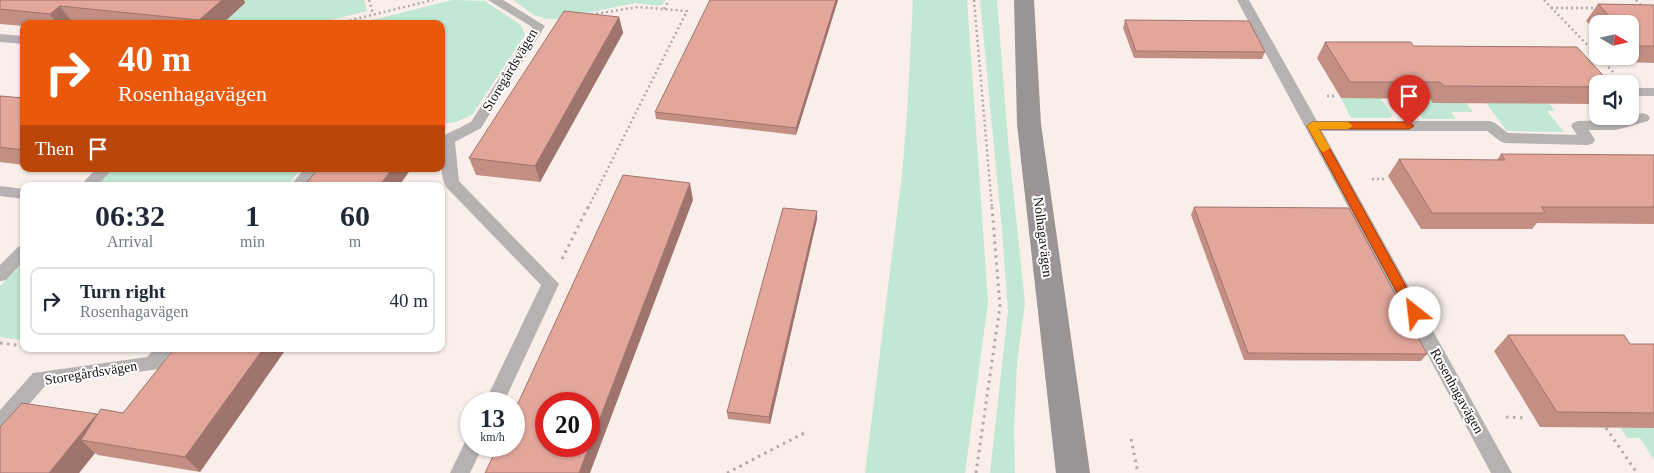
<!DOCTYPE html>
<meta charset="utf-8">
<style>
body{margin:0;font-family:"Times New Roman",serif;background:#f6f6f7;color:#1f2937;height:100vh;display:flex;flex-direction:column;font-size:19px;white-space:nowrap}
*{box-sizing:border-box;margin:0}
p{font-size:16px;color:#747a83}
.icon{flex:none;width:28px;height:28px;fill:none;stroke:currentColor;stroke-width:2;stroke-linecap:round;stroke-linejoin:round}
.map{position:relative;flex:1;overflow:hidden}
.side{position:absolute;left:20px;top:182px;width:425px;height:170px;display:flex;flex-direction:column;background:#fff;border-radius:10px;box-shadow:0 1px 4px #0004}
.side>*{flex:none}
.banner{position:absolute;left:20px;top:20px;width:425px;height:152px;border-radius:10px;box-shadow:0 1px 4px #0004;background:#ea580c;color:#fff;overflow:hidden}
.needle{width:32px;rotate:99deg}
.fabs{position:absolute;left:1589px;top:15px;display:grid;gap:10px}
.fabs a{display:grid;place-items:center;width:50px;height:50px;border-radius:10px;background:#fff;box-shadow:0 1px 4px #0004;font-size:25px}
.speed{position:absolute;left:460px;top:392px;display:flex;gap:10px;font-size:25px;font-weight:700;text-align:center}
.speed>*{display:grid;place-content:center;width:65px;height:65px;border-radius:50%;background:#fff;box-shadow:0 1px 4px #0004;line-height:1}
.speed small{font-size:12px;font-weight:400}
.speed .limit{border:8px solid #d22;background:#fff;color:#111}
.pin{position:absolute;display:grid;place-items:center;width:42px;height:42px;color:#fff;margin:-51px -21px;border-radius:50% 50% 50% 0;rotate:-45deg;box-shadow:0 0 5px #0007}
.pin .icon{rotate:45deg}
.me{position:absolute;width:55px;margin:-28px;rotate:331deg;stroke-linejoin:round;filter:drop-shadow(0 0 4px #0008)}
.turn{display:flex;align-items:center;gap:18px;height:105px;padding:0 15px;font-size:22px}
.turn .icon{width:65px;height:65px;stroke-width:2.5}
.turn b{display:block;font-size:35px;line-height:42px}
.then{display:flex;align-items:center;height:48px;padding:0 15px;background:#0003;gap:10px;font-size:19px}
.eta{display:flex;justify-content:space-evenly;align-items:center;height:85px;text-align:center}
.eta b{font-size:30px;font-weight:700;line-height:35px}
ul{padding:0;list-style:none}
li{display:flex;align-items:center;gap:15px;height:68px;margin:0 10px 8px;padding:0 5px;border:2px solid #e0e1e3;border-radius:10px}
li div{flex:1}
li b{display:block;font-size:19px}
li em{font-style:normal}
.map>svg:first-child{display:block}
.green{fill:#c0e8d4}
.lines{fill:none;stroke-linecap:round;stroke-linejoin:round}
.path-far1{stroke:#b3aaa7;stroke-width:2.5;stroke-dasharray:2 3;stroke-linecap:butt}
.path{stroke:#b3aaa7;stroke-width:3;stroke-dasharray:2.5 4.5;stroke-linecap:butt}
.lane{fill:#b7b2b2;fill-rule:evenodd}
.secondary{fill:#9b9494;fill-rule:evenodd}
.wall{fill:#c38f85}
.shaded-wall{fill:#9f746c}
.building{fill:#e3a69b;stroke:#9f746c;fill-rule:evenodd}
.route{fill:#ea580c;stroke:#983908}
.slow{fill:#f59e0b}
.labels{text-anchor:middle;dominant-baseline:central;stroke-width:4;stroke-linejoin:round;paint-order:stroke}
.street-label{font-size:14px;fill:#151210;stroke:#fff}
</style>
<div class="map">
<svg width="1654" height="473" viewBox="0 0 1654 473">
<rect width="100%" height="100%" fill="#f9eeea"/>
<g class="green">
<polygon points="216,0 364,0 367,11 315,24 222,24"/>
<polygon points="452,0 485,1 521,25 525,35 472,115 456,122 441,124 441,24 357,24"/>
<polygon points="513,0 665,0 663,4 658,6 635,3 557,19 547,19 534,15"/>
<polygon points="913,0 967,0 988,302 965,473 865,473 902,175 907,114"/>
<polygon points="980,0 997,0 1008,141 1025,303 1017,363 1014,429 1015,473 990,473 1008,311 1002,230"/>
<polygon points="1341,98 1380,98 1393,116 1390,118 1351,118"/>
<polygon points="1401,99 1430,99 1434,103 1466,103 1473,112 1451,112 1456,119 1423,119 1412,104 1404,103"/>
<polygon points="1486,103 1549,103 1555,111 1547,111 1564,132 1507,131"/>
<polygon points="114,169 301,169 287,186 97,186"/>
<polygon points="24,262 24,340 0,337 0,286"/>
<polygon points="1621,428 1654,428 1654,460 1640,438 1627,438"/>
</g>
<g class="lines">
<g class="path-far1">
<polyline points="369,0 373,14"/>
<polyline points="974,0 992,208"/>
<polyline points="1544,0 1598,56"/>
<polyline points="1636,0 1642,6"/>
<polyline points="1551,8 1598,8"/>
<polyline points="664,9 669,0"/>
<polyline points="335,24 433,0"/>
<polyline points="1598,56 1615,74"/>
<polyline points="1327,96 1337,96"/>
<polyline points="1372,179 1386,179"/>
<polyline points="588,208 687,11 638,7 589,15"/>
</g>
<g class="path">
<polyline points="562,259 588,207"/>
<polyline points="0,343 24,346"/>
<polyline points="1506,417 1526,418"/>
<polyline points="1606,428 1637,473"/>
<polyline points="1131,439 1138,473"/>
<polyline points="727,473 806,432"/>
<polyline points="976,473 1000,306 992,207"/>
</g>
<g class="lane">
<path d="M488,0h15l42,26 -64,102 -26,14 4,39 100,103 -56,120h-19l57,-119 -95,-98c-7,-12 -5,-39 -5,-53l4,1 26,-13 61,-95z"/>
<polygon points="1237,0 1249,0 1317,121 1490,121 1495,123 1508,133 1577,135 1571,126 1573,123 1578,121 1616,120 1643,113 1648,115 1650,118 1648,121 1616,130 1589,130 1595,140 1593,143 1588,145 1505,143 1500,141 1487,131 1322,131 1512,473 1491,473"/>
<polygon points="0,34 24,36 24,44 0,42"/>
<rect x="1630" y="88" width="24" height="8"/>
<polygon points="96,169 113,169 97,186 80,186"/>
<polygon points="304,169 320,169 306,186 290,186"/>
<polygon points="0,186 24,189 24,199 0,196"/>
<polygon points="24,245 24,261 6,280 0,281 0,265 18,247"/>
<polygon points="154,349 173,349 158,369 45,386 7,430 0,432 0,410 33,373 147,357"/>
<polygon points="471,438 471,446 483,446 470,473 450,473 466,440"/>
</g>
<polygon class="secondary" points="1014,0 1034,0 1041,124 1090,473 1056,473 1017,124"/>
</g>
<g class="wall">
<polygon points="0,0 244,0 245,3 222,24 88,24 72,22 70,24 24,24 24,26 0,24"/>
<polygon points="838,0 796,135 656,119 655,112"/>
<polygon points="1598,4 1654,5 1654,63 1627,62 1621,56 1630,56 1630,24 1598,24 1598,32 1586,21"/>
<polygon points="619,17 623,33 540,182 476,175 469,158"/>
<polygon points="1125,20 1265,52 1262,59 1134,58 1123,28"/>
<polygon points="1325,42 1413,46 1598,84 1598,104 1433,103 1430,99 1341,98 1317,58"/>
<polygon points="0,96 24,98 24,165 0,162"/>
<polygon points="1501,154 1654,155 1654,224 1537,223 1532,229 1421,229 1388,176 1399,159 1497,160"/>
<polygon points="1194,207 1427,354 1421,361 1244,360 1191,215"/>
<polygon points="817,211 817,219 770,424 728,419 727,412"/>
<polygon points="1508,335 1630,344 1654,344 1654,428 1540,427 1494,351"/>
<polygon points="174,349 286,349 200,472 98,455 95,453 79,473 0,473 98,415 123,413"/>
</g>
<g class="shaded-wall">
<polygon points="222,0 244,0 245,3 222,24 201,24 199,20"/>
<polygon points="836,0 838,0 796,135 796,128"/>
<polygon points="60,6 72,22 70,24 57,24 50,14"/>
<polygon points="619,17 623,33 540,182 535,166"/>
<polygon points="392,169 411,169 399,186 379,186"/>
<polygon points="690,183 693,200 590,473 579,473"/>
<polygon points="817,211 817,219 770,424 769,417"/>
<polygon points="263,349 286,349 200,472 185,457"/>
<polygon points="97,414 81,440 95,453 79,473 49,473"/>
</g>
<g class="building">
<polygon points="0,0 222,0 199,20 60,6 50,14 0,9"/>
<polygon points="710,0 836,0 796,128 655,112"/>
<polygon points="1598,4 1654,5 1654,46 1640,46 1630,36 1630,24 1617,24"/>
<polygon points="564,11 619,17 535,166 469,158"/>
<polygon points="1125,20 1249,21 1265,52 1136,51"/>
<polygon points="1325,42 1411,42 1413,46 1577,47 1611,84 1598,84 1598,87 1444,86 1440,82 1350,82"/>
<polygon points="0,96 24,98 24,149 22,150 0,147"/>
<polygon points="1501,154 1654,155 1654,207 1541,207 1546,213 1432,213 1399,159 1505,160"/>
<polygon points="318,169 392,169 379,186 304,186"/>
<path d="M623,175l67,8 -111,290h-94l13,-27h16v-34zM546,404h43v42h-43z"/>
<polygon points="1194,207 1349,208 1427,354 1248,353"/>
<polygon points="783,208 817,211 769,417 727,412"/>
<polygon points="1508,335 1624,335 1630,344 1654,344 1654,413 1557,412"/>
<polygon points="174,349 263,349 185,457 81,440 101,409 123,413"/>
<polygon points="22,403 97,414 49,473 0,473 0,427"/>
</g>
<polygon class="route" points="1312,122 1409,122 1414,126 1409,129 1319,129 1419,310 1421,313 1419,317 1410,317 1307,126"/>
<polygon class="slow" points="1312,122 1348,122 1353,126 1348,129 1319,129 1330,148 1324,152 1321,151 1307,126"/>
<g class="labels">
<g class="street-label">
<text transform="translate(510 70) rotate(-59)">Storegårdsvägen</text>
<text transform="translate(1043 237) rotate(83)">Nolhagavägen</text>
<text transform="translate(91 373) rotate(-9)">Storegårdsvägen</text>
<text transform="translate(1457 391) rotate(61)">Rosenhagavägen</text>
</g>
</g>
</svg>
<div class="fabs">
<a><svg class="needle" viewBox="-14 -14 28 28"><path d="M0-13l5 13h-10z" fill="#e53935"/><path d="M0 13l5-13h-10z" fill="#747a83"/></svg></a>
<a><svg class="icon" aria-label="sound" viewBox="0 0 24 24"><path d="M4 9h4l5-4v14l-5-4H4zM17 9q2 3 0 6"/></svg></a>
</div>
<div class="speed"><div>13<small>km/h</small></div><div class="limit">20</div></div>
<div class="pin" style="left:1409px;top:126px;background:#d93025"><svg class="icon" aria-label="arrive" viewBox="0 0 24 24"><path d="M6 21V4h12l-3 4 3 4H6"/></svg></div>
<svg class="me" style="left:1415px;top:313px" viewBox="-20 -20 40 40"><circle r="19" fill="#fff"/><path d="M0-13L10 11 0 6-10 11z" fill="#ea580c"/></svg>
<div class="banner">
<div class="turn"><svg class="icon" aria-label="right" viewBox="0 0 24 24"><path d="M7 20v-9h11M14 6l5 5-5 5"/></svg><div><b>40 m</b>Rosenhagavägen</div></div>
<div class="then">Then<svg class="icon" aria-label="arrive" viewBox="0 0 24 24"><path d="M6 21V4h12l-3 4 3 4H6"/></svg></div>
</div>
<section class="side">
<div class="eta">
<div><b>06:32</b><p>Arrival</p></div>
<div><b>1</b><p>min</p></div>
<div><b>60</b><p>m</p></div>
</div>
<ul>
<li><svg class="icon" aria-label="right" viewBox="0 0 24 24"><path d="M7 20v-9h11M14 6l5 5-5 5"/></svg><div><b>Turn right</b><p>Rosenhagavägen</p></div><em>40 m</em></li>
</ul>
</section>
</div>
